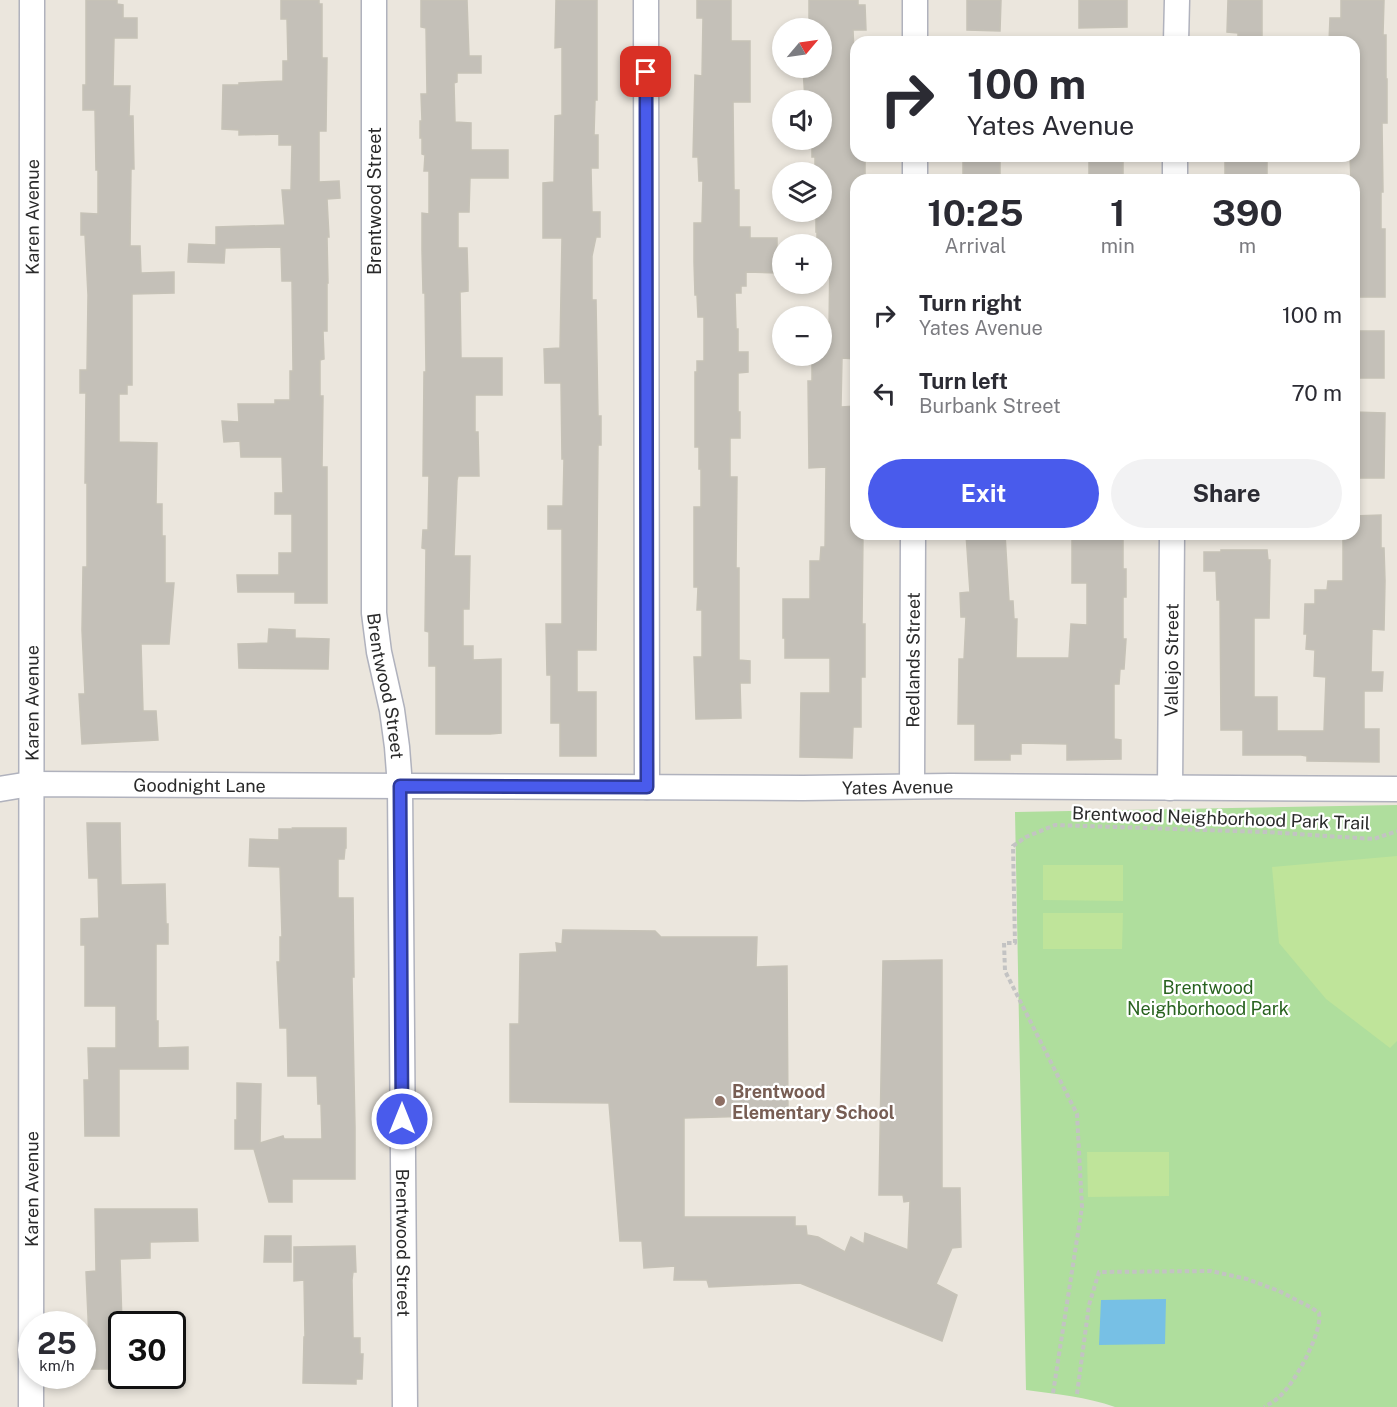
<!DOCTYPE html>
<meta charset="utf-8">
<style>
body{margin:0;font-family:"Public Sans",sans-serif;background:#f2f2f3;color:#2b2b33;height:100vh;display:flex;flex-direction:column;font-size:22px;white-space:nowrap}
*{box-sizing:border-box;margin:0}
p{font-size:20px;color:#7c7c81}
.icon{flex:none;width:33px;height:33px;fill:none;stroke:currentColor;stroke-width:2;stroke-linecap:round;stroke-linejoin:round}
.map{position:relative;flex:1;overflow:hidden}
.panel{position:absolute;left:850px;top:174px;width:510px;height:366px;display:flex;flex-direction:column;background:#fff;border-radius:18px;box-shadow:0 3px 9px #0003}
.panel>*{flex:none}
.top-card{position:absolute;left:850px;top:36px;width:510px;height:126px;border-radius:18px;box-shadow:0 3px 9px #0003;background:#fff;color:#2b2b33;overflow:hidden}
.needle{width:39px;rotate:61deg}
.buttons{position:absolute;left:772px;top:18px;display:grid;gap:12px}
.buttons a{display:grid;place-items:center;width:60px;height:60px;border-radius:50%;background:#fff;box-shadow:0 3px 9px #0003;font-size:30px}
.speed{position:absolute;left:18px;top:1311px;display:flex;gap:12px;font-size:30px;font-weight:700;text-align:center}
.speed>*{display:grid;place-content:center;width:78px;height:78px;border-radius:50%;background:#fff;box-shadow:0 3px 9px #0003;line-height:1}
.speed small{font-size:15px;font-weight:400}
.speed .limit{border:3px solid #111;border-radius:9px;background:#fff;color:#111}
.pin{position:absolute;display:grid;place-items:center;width:51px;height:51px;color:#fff;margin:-26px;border-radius:12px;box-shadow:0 3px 9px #0006}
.me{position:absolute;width:66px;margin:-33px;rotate:0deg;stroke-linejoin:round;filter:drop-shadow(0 0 4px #0008)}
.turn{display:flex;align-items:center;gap:21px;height:126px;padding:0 18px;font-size:27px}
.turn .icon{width:78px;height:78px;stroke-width:2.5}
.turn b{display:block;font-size:42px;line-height:51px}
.eta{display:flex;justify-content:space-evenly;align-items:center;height:102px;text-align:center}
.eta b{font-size:36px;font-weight:700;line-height:42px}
.action{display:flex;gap:12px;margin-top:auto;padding:12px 18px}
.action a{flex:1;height:69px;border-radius:36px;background:#495bec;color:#fff;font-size:24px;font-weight:700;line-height:69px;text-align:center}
.action a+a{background:#f2f2f3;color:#2b2b33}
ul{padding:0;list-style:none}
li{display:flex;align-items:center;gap:18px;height:78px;padding:0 18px}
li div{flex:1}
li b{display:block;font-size:22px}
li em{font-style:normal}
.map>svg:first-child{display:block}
.green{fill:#afde9d}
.pitch{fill:#bfe49a}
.water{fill:#77c0e5}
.building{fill:#c4c0b8;stroke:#c6c2b7;stroke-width:1.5}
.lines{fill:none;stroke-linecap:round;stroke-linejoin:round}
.street-casing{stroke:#b0b2bd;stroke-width:27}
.path{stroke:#c3c3c3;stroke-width:4;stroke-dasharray:4.5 3;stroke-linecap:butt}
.street{stroke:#fff;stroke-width:24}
.route-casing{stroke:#2f3b99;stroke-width:15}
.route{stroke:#495bec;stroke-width:10}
.education-dot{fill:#8d6e63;stroke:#fff;stroke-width:2}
.labels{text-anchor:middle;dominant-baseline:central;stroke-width:4.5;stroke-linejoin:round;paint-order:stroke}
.street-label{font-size:18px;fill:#2a2a2a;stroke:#fff}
.park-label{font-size:18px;fill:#28621f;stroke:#fff}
.education-label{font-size:18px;font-weight:bold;fill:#785e54;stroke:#fff;text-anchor:start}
</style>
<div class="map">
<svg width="1397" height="1407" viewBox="0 0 1397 1407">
<rect width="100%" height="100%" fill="#ebe6dd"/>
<path class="green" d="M1397,805v602h-282c-28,-10 -59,-13 -89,-17l-11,-578z"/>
<g class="pitch">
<polygon points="1397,856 1397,1041 1390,1048 1326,999 1279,943 1272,867"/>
<polygon points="1043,865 1123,865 1123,901 1043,900"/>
<polygon points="1043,913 1123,913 1122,949 1043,949"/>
<polygon points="1087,1152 1169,1152 1169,1196 1088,1197"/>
</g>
<polygon class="water" points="1166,1299 1165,1344 1099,1345 1101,1300"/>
<g class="building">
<polygon points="86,0 117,0 117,4 123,5 123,18 137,18 137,38 114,38 113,86 130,86 129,116 133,116 134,169 131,169 130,246 140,246 141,273 174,272 174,293 132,294 132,385 127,385 127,394 119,394 119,442 157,443 156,504 162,504 162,536 165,536 165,583 174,583 169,644 141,644 143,711 156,711 158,740 82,744 79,694 85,694 82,630 83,567 87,567 87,483 85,483 86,393 80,393 80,370 87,370 88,295 85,235 81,235 81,213 98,214 98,170 96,170 95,110 83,110 83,85 86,85"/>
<polygon points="281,0 319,0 319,4 322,4 322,58 327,58 326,131 319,131 319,182 339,181 340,198 327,199 329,237 327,237 328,283 327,283 327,331 323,331 324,359 320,360 320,396 323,396 322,467 327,467 327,603 295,603 295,592 238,592 237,575 279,575 279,553 292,553 292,514 275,514 275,493 283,493 282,457 241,457 240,441 224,442 222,421 239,422 238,404 275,404 275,400 290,400 290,371 293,371 292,281 282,281 281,247 225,248 224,263 188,262 189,244 216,245 216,227 285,225 282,190 291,190 292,145 279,145 279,134 239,135 239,130 222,129 223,85 239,85 239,83 283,81 283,61 288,61 287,19 281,19"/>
<polygon points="421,0 467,0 469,56 481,56 481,73 457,73 457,82 454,83 455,122 471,123 471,150 508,150 508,178 470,178 469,212 458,212 458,248 467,248 468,282 468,291 460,292 461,358 502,358 502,395 475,395 475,432 478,432 479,476 458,476 457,480 454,556 470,556 469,609 463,609 463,646 473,646 473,660 501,659 501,733 490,734 436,734 436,666 429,666 429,632 425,631 426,549 422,548 423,530 428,530 429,476 423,476 424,372 426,372 425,293 423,293 422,250 422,213 429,214 429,171 424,171 425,155 422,154 422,138 420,138 420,121 422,121 421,94 427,94 426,28 421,27"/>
<polygon points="556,0 597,0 597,100 595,100 594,135 598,135 598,168 591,168 592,212 600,212 600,237 596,237 592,256 592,300 596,300 598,416 601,416 601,445 598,445 596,650 577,650 577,692 596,692 596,756 560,756 560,723 551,723 551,675 547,675 546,624 562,624 562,529 548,529 548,506 563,506 564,459 562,459 561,383 545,383 544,349 560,348 562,238 543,238 543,183 554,182 555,116 562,115 562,47 555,48"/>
<polygon points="697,0 731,0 731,41 750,41 750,102 733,102 734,190 739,190 739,227 750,227 750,238 777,238 777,273 746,272 746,286 741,286 741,293 735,293 736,329 738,329 738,352 748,352 748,372 738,373 738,412 740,412 740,438 730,438 730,477 737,477 736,568 739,568 739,660 750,661 750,683 740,683 741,718 696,719 694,657 702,657 702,610 697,610 698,587 694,587 694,507 701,507 701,469 699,469 699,447 695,447 695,372 697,372 697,361 704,361 704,317 698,317 697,295 695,295 694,262 694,223 702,223 703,181 699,181 698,157 693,157 695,75 702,76 703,18 697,18"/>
<polygon points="809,0 858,0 858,5 865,5 866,30 853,30 855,74 856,74 856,156 865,156 865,176 856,177 856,359 842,358 841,407 856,406 856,534 863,534 862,624 865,624 865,677 861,677 861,727 853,727 852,758 800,757 801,693 830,693 830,658 785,658 785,638 783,638 783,599 810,599 810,561 820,561 821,547 825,547 826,467 809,468 808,381 812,381 812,356 822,356 822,331 829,331 830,249 822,249 822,244 817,244 817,232 816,232 816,212 822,212 822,172 815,172 815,157 812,157 812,140 822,140 822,100 805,100 803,68 822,68 822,28 809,28"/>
<polygon points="967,0 1001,0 1000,31 967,30"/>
<polygon points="1079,0 1127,0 1127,27 1079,28"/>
<polygon points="1228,0 1262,0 1262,42 1238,42 1238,33 1227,32"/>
<polygon points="1341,0 1384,0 1383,35 1386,35 1386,79 1387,79 1387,123 1382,123 1383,192 1381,192 1381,229 1385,229 1385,297 1354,297 1354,180 1351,180 1350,157 1354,156 1354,42 1329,42 1330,18 1341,18"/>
<polygon points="963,156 1000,156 1000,177 963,178"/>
<polygon points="1089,156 1123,156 1123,178 1089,179"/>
<polygon points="1234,156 1267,156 1267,179 1225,178 1225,160 1234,160"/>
<rect x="1354" y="331" width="30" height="47"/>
<polygon points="1354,412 1385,413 1384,478 1354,478"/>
<polygon points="1381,515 1381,548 1384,548 1385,581 1384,630 1372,629 1371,672 1383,672 1382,691 1364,691 1364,729 1379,729 1379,762 1307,761 1307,756 1301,755 1243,755 1243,730 1221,730 1220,600 1217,600 1216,571 1204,571 1204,552 1221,552 1221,550 1267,550 1268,560 1270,560 1269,618 1254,618 1254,697 1277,697 1277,731 1324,731 1326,677 1314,676 1315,650 1306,649 1307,634 1304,634 1305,604 1315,604 1315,590 1327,590 1328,581 1343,581 1343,534 1354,534 1354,516"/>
<polygon points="966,534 1005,534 1009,601 1013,601 1014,619 1017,619 1016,658 1069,658 1071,624 1087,625 1087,583 1072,583 1072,534 1123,534 1123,569 1126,569 1126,597 1123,597 1123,639 1126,639 1124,669 1120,669 1119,684 1114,684 1114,739 1121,740 1121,759 1067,760 1067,744 1021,743 1021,754 1010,754 1010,760 975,760 975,724 958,724 959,659 964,659 966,617 961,617 960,593 970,592"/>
<polygon points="269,629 295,630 295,638 329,639 328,669 239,668 238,644 268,643"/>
<polygon points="87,823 120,823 121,885 165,884 166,924 168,924 168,944 156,944 156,1021 158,1021 158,1048 188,1047 188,1069 119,1069 119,1136 85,1136 84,1080 89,1080 88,1048 116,1048 116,1006 85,1006 85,945 81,945 81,919 99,918 98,878 89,878"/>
<polygon points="293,828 346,828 346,848 345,848 344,859 338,859 338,898 353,898 354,977 352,977 355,1128 355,1179 292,1179 292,1202 269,1202 254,1149 235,1149 235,1120 237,1120 237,1083 261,1084 260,1143 283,1136 284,1139 322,1139 321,1104 318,1104 317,1076 288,1076 287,1028 280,1028 277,962 280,962 280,937 282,937 280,867 249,866 250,839 279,840 279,829 294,829"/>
<polygon points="563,930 655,931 661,937 757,937 756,967 787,966 788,1115 684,1118 684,1217 795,1217 795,1226 806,1226 807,1235 818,1237 845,1252 851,1237 864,1244 865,1233 908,1250 910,1201 904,1202 903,1195 879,1195 883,961 942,960 942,1188 960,1188 961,1247 952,1248 936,1284 957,1295 942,1341 800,1283 709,1287 707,1280 674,1280 675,1266 644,1268 642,1241 620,1241 609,1103 510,1102 510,1024 519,1024 520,954 557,952 556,943 562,944"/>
<polygon points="95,1209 197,1209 198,1241 150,1242 150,1258 120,1259 122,1324 122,1369 86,1369 86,1339 89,1339 86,1272 96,1271"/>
<polygon points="265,1236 291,1236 291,1262 264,1262"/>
<polygon points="355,1246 356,1272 353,1272 352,1280 353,1338 360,1338 360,1354 363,1354 362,1379 356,1379 356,1384 303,1383 304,1337 305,1337 304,1280 294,1281 294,1247"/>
</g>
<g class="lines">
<defs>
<g id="street">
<path id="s1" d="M374,0v613l5,39 13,58 5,37 3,39 5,621"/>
<polyline points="646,0 647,787"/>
<polyline points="915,42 915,0"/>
<polyline points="1176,42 1177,0"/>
<polyline points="915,180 915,156"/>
<polyline points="1175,180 1175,156"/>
<path id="s2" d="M912,786l1,-252"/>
<path id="s3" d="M1170,788l2,-254"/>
<path id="s4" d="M0,789l30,-5 773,4 147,-2 447,3"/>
<path id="s5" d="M31,1407l1,-1407"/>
</g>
</defs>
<use href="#street" class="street-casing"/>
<g class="path">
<polyline points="1053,1393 1082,1207 1077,1114 1005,971 1004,943 1015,943 1013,846 1026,837 1055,825 1266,832 1374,839 1397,831"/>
<path d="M1077,1394l12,-89 10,-33 112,-1 36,8 32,12 33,17 7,5c4,19 -25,71 -39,83 -5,5 -10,8 -16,11"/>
</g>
<use href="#street" class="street"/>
</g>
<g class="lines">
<defs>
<polyline id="route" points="402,1119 400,786 647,787 646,72"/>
</defs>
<use href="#route" class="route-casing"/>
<use href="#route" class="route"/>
</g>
<circle class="education-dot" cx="720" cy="1101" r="6"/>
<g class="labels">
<g class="street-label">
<text transform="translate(374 201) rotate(-90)">Brentwood Street</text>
<text stroke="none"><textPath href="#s5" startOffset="1190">Karen Avenue</textPath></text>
<text stroke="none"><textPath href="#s2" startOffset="126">Redlands Street</textPath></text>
<text stroke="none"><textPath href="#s3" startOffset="128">Vallejo Street</textPath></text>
<text stroke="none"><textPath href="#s1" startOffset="687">Brentwood Street</textPath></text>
<text stroke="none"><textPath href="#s5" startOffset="704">Karen Avenue</textPath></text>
<text stroke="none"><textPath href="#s4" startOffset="200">Goodnight Lane</textPath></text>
<text stroke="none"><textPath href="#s4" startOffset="898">Yates Avenue</textPath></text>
<text transform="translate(1221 818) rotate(2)">Brentwood Neighborhood Park Trail</text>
<text stroke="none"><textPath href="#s5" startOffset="218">Karen Avenue</textPath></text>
<text stroke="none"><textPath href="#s1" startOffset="1245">Brentwood Street</textPath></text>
</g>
<g class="park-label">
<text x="1208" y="987">Brentwood<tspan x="1208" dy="21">Neighborhood Park</tspan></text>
</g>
<g class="education-label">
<text x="732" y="1091">Brentwood<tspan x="732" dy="21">Elementary School</tspan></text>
</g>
</g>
</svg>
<div class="buttons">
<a><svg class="needle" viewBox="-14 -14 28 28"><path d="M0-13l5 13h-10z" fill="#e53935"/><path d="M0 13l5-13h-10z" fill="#7c7c81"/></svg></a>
<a><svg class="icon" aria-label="sound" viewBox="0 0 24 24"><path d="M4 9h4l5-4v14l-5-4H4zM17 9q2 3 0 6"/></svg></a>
<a><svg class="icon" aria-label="layers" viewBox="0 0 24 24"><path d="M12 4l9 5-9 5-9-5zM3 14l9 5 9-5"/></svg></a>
<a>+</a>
<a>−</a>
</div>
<div class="speed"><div>25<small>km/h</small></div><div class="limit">30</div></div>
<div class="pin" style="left:646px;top:72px;background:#d93025"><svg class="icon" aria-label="arrive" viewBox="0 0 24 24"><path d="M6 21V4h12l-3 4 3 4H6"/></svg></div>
<svg class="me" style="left:402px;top:1119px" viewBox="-20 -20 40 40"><circle r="17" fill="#495bec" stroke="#fff" stroke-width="3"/><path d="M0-11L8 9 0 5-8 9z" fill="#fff"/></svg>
<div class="top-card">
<div class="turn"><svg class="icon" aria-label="right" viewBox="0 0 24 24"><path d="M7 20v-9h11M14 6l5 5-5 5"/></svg><div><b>100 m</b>Yates Avenue</div></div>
</div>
<section class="panel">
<div class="eta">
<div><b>10:25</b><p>Arrival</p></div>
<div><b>1</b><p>min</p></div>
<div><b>390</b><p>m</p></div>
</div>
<ul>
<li><svg class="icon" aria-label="right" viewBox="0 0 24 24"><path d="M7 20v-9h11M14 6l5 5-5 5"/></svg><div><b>Turn right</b><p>Yates Avenue</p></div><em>100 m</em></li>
<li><svg class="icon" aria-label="left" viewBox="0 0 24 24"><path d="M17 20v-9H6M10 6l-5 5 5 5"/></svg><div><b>Turn left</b><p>Burbank Street</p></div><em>70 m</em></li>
</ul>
<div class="action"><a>Exit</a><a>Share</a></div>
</section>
</div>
